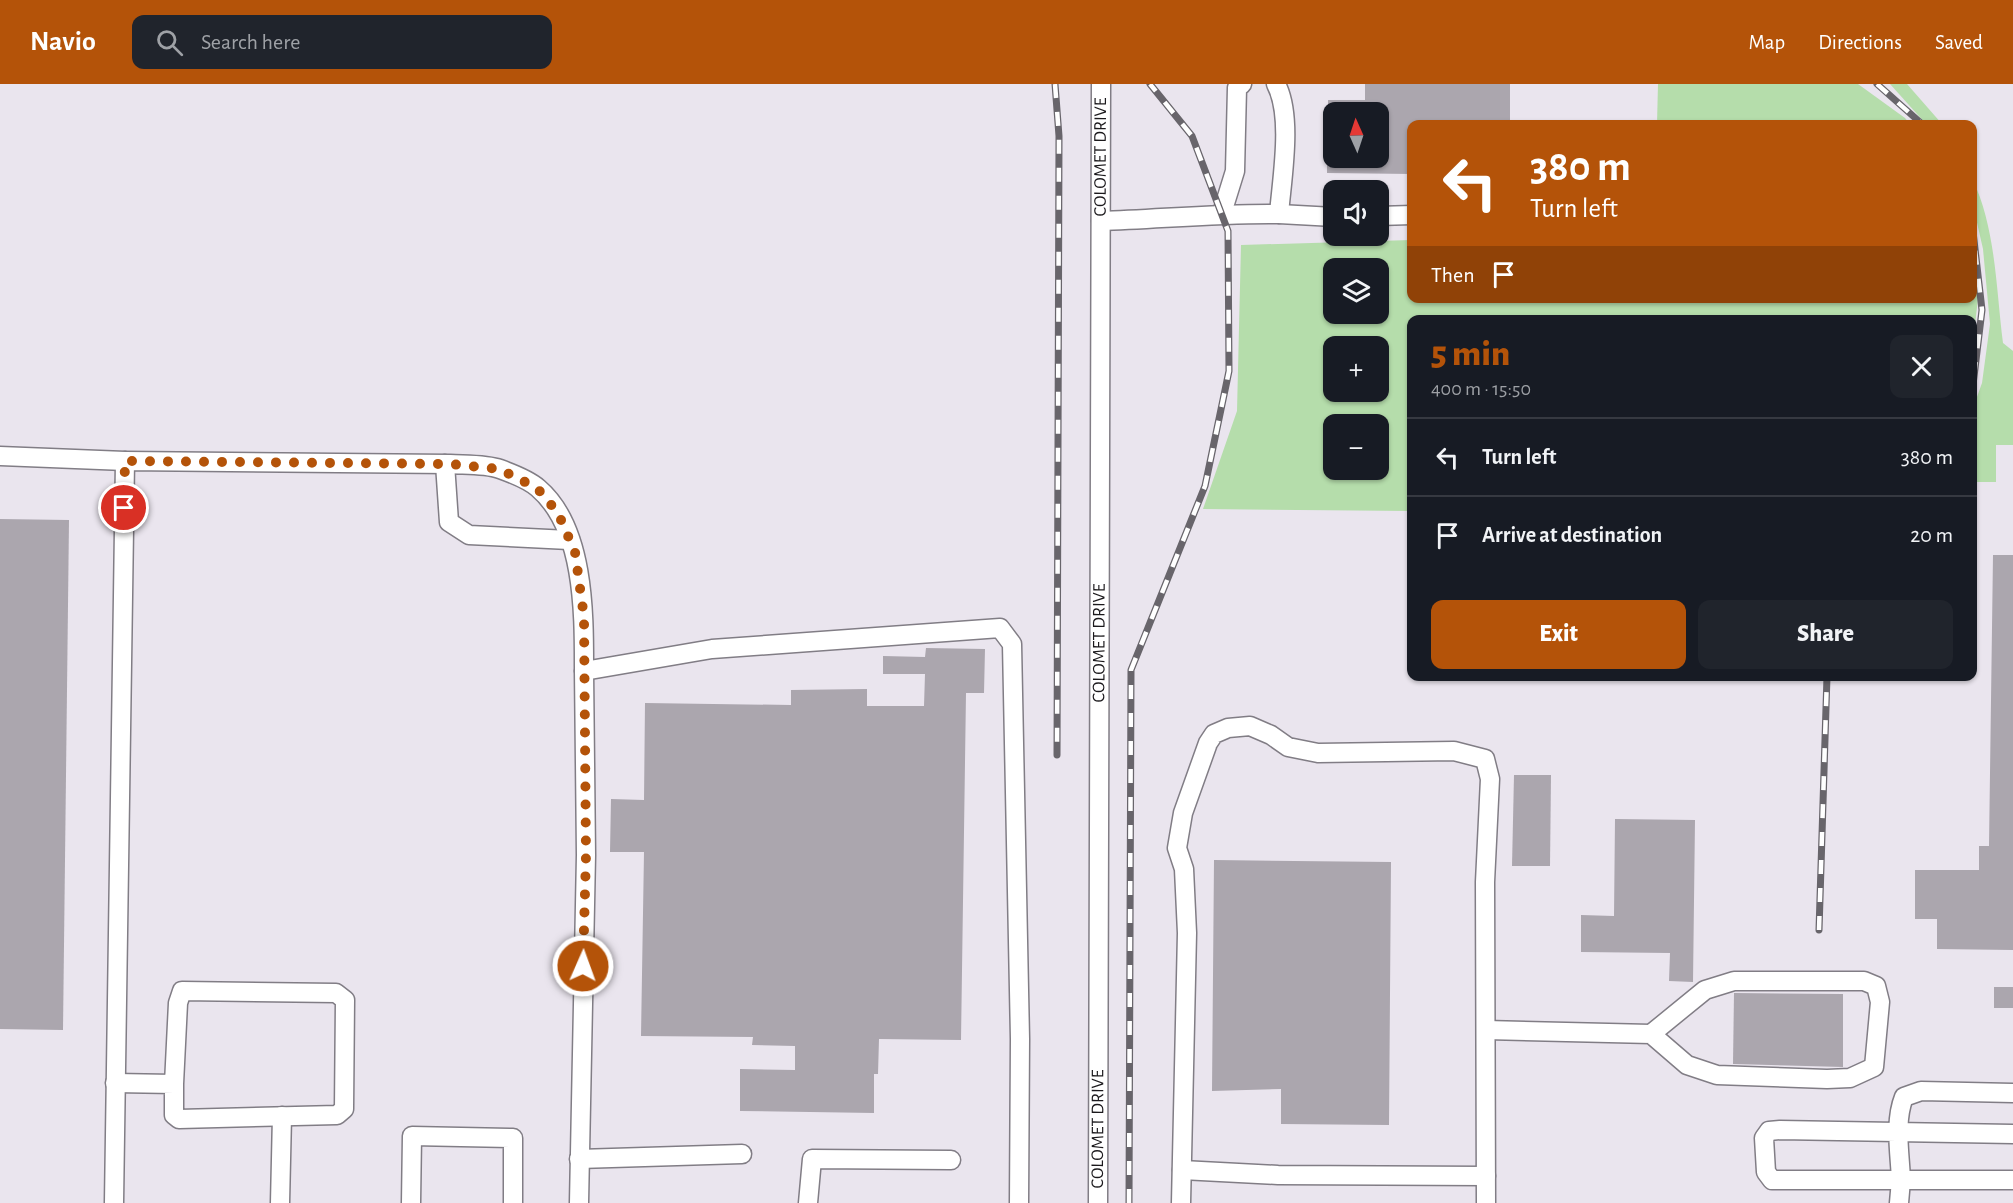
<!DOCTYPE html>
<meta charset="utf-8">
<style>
body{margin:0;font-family:"Alegreya Sans",sans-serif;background:#20242c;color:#f1f3f6;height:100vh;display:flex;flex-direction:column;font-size:22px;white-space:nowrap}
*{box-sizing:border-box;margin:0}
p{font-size:20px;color:#9ea1a6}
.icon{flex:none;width:33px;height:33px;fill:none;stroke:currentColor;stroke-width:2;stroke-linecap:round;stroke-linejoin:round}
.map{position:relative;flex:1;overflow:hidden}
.panel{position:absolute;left:1407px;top:231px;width:570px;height:366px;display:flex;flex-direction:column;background:#171b24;border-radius:12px;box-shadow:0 2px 4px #0004}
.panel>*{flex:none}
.guide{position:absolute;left:1407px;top:36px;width:570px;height:183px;border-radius:12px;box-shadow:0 2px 4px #0004;background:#b45309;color:#fff;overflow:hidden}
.needle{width:39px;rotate:357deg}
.tools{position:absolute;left:1323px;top:18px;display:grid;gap:12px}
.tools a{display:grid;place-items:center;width:66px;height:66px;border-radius:12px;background:#171b24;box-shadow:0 2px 4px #0004;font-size:30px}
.pin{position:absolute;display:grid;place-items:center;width:51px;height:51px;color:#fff;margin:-26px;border:3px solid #fff;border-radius:50%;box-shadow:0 2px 6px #0007}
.me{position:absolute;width:66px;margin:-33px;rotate:2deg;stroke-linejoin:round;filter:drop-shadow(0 0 4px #0008)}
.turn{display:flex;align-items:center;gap:21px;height:126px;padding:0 24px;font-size:27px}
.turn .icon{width:78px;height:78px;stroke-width:2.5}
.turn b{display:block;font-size:42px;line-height:51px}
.then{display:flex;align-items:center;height:57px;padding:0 24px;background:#0003;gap:12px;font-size:22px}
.round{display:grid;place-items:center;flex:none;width:63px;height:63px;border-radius:12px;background:#20242c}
.overview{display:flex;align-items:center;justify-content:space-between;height:102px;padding:0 24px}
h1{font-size:36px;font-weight:800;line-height:45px;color:#b45309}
.primary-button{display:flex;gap:12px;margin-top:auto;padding:12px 24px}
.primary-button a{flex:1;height:69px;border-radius:12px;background:#b45309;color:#fff;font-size:24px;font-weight:800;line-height:69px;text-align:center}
.primary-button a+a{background:#20242c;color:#f1f3f6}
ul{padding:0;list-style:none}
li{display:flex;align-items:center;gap:18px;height:78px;padding:0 24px;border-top:2px solid #363941}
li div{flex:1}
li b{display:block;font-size:22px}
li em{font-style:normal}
header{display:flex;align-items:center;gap:36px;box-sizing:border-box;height:84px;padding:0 30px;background:#b45309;color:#fff}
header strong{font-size:28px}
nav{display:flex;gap:33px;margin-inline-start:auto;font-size:21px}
.search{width:420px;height:54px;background:#20242c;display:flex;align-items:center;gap:15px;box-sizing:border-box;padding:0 21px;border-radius:12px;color:#9ea1a6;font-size:22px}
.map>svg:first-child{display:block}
.green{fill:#b5ddab;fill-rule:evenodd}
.building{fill:#aba6ae}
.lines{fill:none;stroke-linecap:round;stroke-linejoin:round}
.minor-casing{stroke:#817d85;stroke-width:21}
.minor{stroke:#fff;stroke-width:18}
.rail-casing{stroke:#68656b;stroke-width:7}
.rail{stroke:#fff;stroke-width:4.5;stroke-dasharray:14;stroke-linecap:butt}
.route{stroke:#b45309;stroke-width:10;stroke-dasharray:0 18}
.labels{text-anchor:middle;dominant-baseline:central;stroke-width:5;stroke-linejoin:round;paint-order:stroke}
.street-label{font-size:18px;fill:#1b191c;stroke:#fff}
</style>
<header>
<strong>Navio</strong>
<div class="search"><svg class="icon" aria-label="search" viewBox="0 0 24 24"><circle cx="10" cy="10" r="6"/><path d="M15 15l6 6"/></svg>Search here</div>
<nav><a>Map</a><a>Directions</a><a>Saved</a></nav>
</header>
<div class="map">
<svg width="2013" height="1119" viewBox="0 0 2013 1119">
<rect width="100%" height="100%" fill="#eae5ee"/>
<g class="green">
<polygon points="1658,0 1858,0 1905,34 1910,40 1657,40"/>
<polygon points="1890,0 1907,0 1942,40 1926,40"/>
<path d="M1972,94c24,50 24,111 31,165l10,8v94h-17v37h-23v-74l9,-25 8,-59 -7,-75 -10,-44z"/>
<path d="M1411,156l1,58h560l1,-42 5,43 -5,42 -1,-21h-560l-1,191 -208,-2 34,-98 4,-166zM1378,184v46h-44v-46zM1378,262v46h-44v-46zM1378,340v46h-44v-46z"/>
</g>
<g class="building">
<polygon points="1365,0 1510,0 1510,40 1412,40 1412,90 1327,89 1327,74 1378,74 1378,28 1328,28 1328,16 1365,16"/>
<polygon points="0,435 69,436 63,946 0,945"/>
<polygon points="1993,471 2013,471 2013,866 1937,865 1937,835 1915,835 1915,786 1979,786 1979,762 1989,762"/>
<polygon points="926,564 985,565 984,609 966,609 961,956 879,955 878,990 874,990 874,1029 740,1027 740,985 795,986 795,962 752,961 753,953 641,952 644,768 610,768 611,715 644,716 645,619 791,621 791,606 867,605 867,622 924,622 925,590 883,590 883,572 925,573"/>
<polygon points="1514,691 1551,691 1550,782 1512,782"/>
<polygon points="1615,735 1695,736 1693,898 1669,897 1670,869 1581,868 1581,831 1614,832"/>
<polygon points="1214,776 1391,778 1389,1041 1281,1040 1281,1005 1212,1007"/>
<rect x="1994" y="903" width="19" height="21"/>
<polygon points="1734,909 1843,910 1843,983 1733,980"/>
</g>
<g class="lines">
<defs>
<g id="minor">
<polyline points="1222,129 1235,87 1237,4 1242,0"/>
<polyline points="1279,130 1334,133"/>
<polyline points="1378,132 1412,131"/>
<path d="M1101,137c60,-2 118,-8 178,-7 3,-37 14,-98 -3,-130"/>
<polyline points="0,372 125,377"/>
<polyline points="445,380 449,438 469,451 569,456"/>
<polyline points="1486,946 1651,950 1705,906 1734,897 1864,897 1876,902 1880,918 1874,983 1850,994 1827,995 1717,991 1687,981 1651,950"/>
<polyline points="115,999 174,1000 178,919 182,907 336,909 345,916 344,1025 337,1031 179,1035 174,1031 174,1000"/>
<path d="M2013,1009l-92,-2 -17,6c-10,25 -4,57 -3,83h-129l-6,-8 -2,-34 5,-7 11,-1 233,4"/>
<polyline points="579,1075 742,1070"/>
<polyline points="1182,1086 1278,1091 1486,1092"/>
<path d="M114,1119l11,-742 325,3c15,1 36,0 50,5 11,4 29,11 38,19 47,40 46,126 46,183"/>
<polyline points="280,1119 282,1032"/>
<polyline points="411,1119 412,1052 513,1054 513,1119"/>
<polyline points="579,1119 586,771 584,587 712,565 1000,544 1012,560 1020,955 1019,1119"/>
<polyline points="808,1119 812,1075 951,1076"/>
<path id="s1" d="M1098,1119l3,-1119"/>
<polyline points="1181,1119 1187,849 1184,785 1177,764 1183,729 1208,659 1214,650 1228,644 1250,642 1271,651 1288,663 1318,669 1454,667 1485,675 1490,695 1485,798 1486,1119"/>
<polyline points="1899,1119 1901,1096 2013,1096"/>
</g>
</defs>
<use href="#minor" class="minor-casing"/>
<use href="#minor" class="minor"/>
<defs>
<g id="rail">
<polyline points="1055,0 1059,52 1057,671"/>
<polyline points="1877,0 1922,40"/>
<polyline points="1972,139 1982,226 1972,309"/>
<polyline points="1819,846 1827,592"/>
<polyline points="1129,1119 1131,586 1205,402 1229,287 1228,147 1192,52 1150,0"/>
</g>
</defs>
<use href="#rail" class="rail-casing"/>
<use href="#rail" class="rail"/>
</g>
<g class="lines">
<polyline class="route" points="124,424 125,377 450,380 499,385 537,404 558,429 575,468 584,533 586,771 583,882"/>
</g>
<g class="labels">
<g class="street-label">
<text stroke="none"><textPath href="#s1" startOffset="1046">COLOMET DRIVE</textPath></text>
<text stroke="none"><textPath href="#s1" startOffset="560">COLOMET DRIVE</textPath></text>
<text stroke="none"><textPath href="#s1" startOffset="74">COLOMET DRIVE</textPath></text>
</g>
</g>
</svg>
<div class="tools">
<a><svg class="needle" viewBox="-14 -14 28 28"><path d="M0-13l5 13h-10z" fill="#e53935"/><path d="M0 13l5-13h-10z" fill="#9ea1a6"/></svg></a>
<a><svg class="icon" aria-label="sound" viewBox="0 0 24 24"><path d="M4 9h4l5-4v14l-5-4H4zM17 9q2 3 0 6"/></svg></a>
<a><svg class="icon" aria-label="layers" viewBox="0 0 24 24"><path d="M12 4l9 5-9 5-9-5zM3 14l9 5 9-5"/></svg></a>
<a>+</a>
<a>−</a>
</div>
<div class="pin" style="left:124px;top:424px;background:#d93025"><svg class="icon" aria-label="arrive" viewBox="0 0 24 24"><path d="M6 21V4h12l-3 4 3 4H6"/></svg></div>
<svg class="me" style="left:583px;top:882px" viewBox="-20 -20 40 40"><circle r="17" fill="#b45309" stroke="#fff" stroke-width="3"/><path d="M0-11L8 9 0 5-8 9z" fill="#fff"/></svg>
<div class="guide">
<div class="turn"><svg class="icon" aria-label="left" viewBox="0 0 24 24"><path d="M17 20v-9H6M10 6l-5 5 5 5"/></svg><div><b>380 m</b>Turn left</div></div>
<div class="then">Then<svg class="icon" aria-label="arrive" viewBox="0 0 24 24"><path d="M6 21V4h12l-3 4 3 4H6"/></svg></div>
</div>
<section class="panel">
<div class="overview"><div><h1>5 min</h1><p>400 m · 15:50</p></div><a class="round"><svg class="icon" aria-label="close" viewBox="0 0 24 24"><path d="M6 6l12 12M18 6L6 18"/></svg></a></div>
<ul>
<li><svg class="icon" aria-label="left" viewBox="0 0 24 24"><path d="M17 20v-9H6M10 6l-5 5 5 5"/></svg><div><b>Turn left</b></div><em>380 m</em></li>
<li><svg class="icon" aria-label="arrive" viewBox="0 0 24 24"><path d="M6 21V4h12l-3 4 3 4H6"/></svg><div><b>Arrive at destination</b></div><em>20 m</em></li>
</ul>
<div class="primary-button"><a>Exit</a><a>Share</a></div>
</section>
</div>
